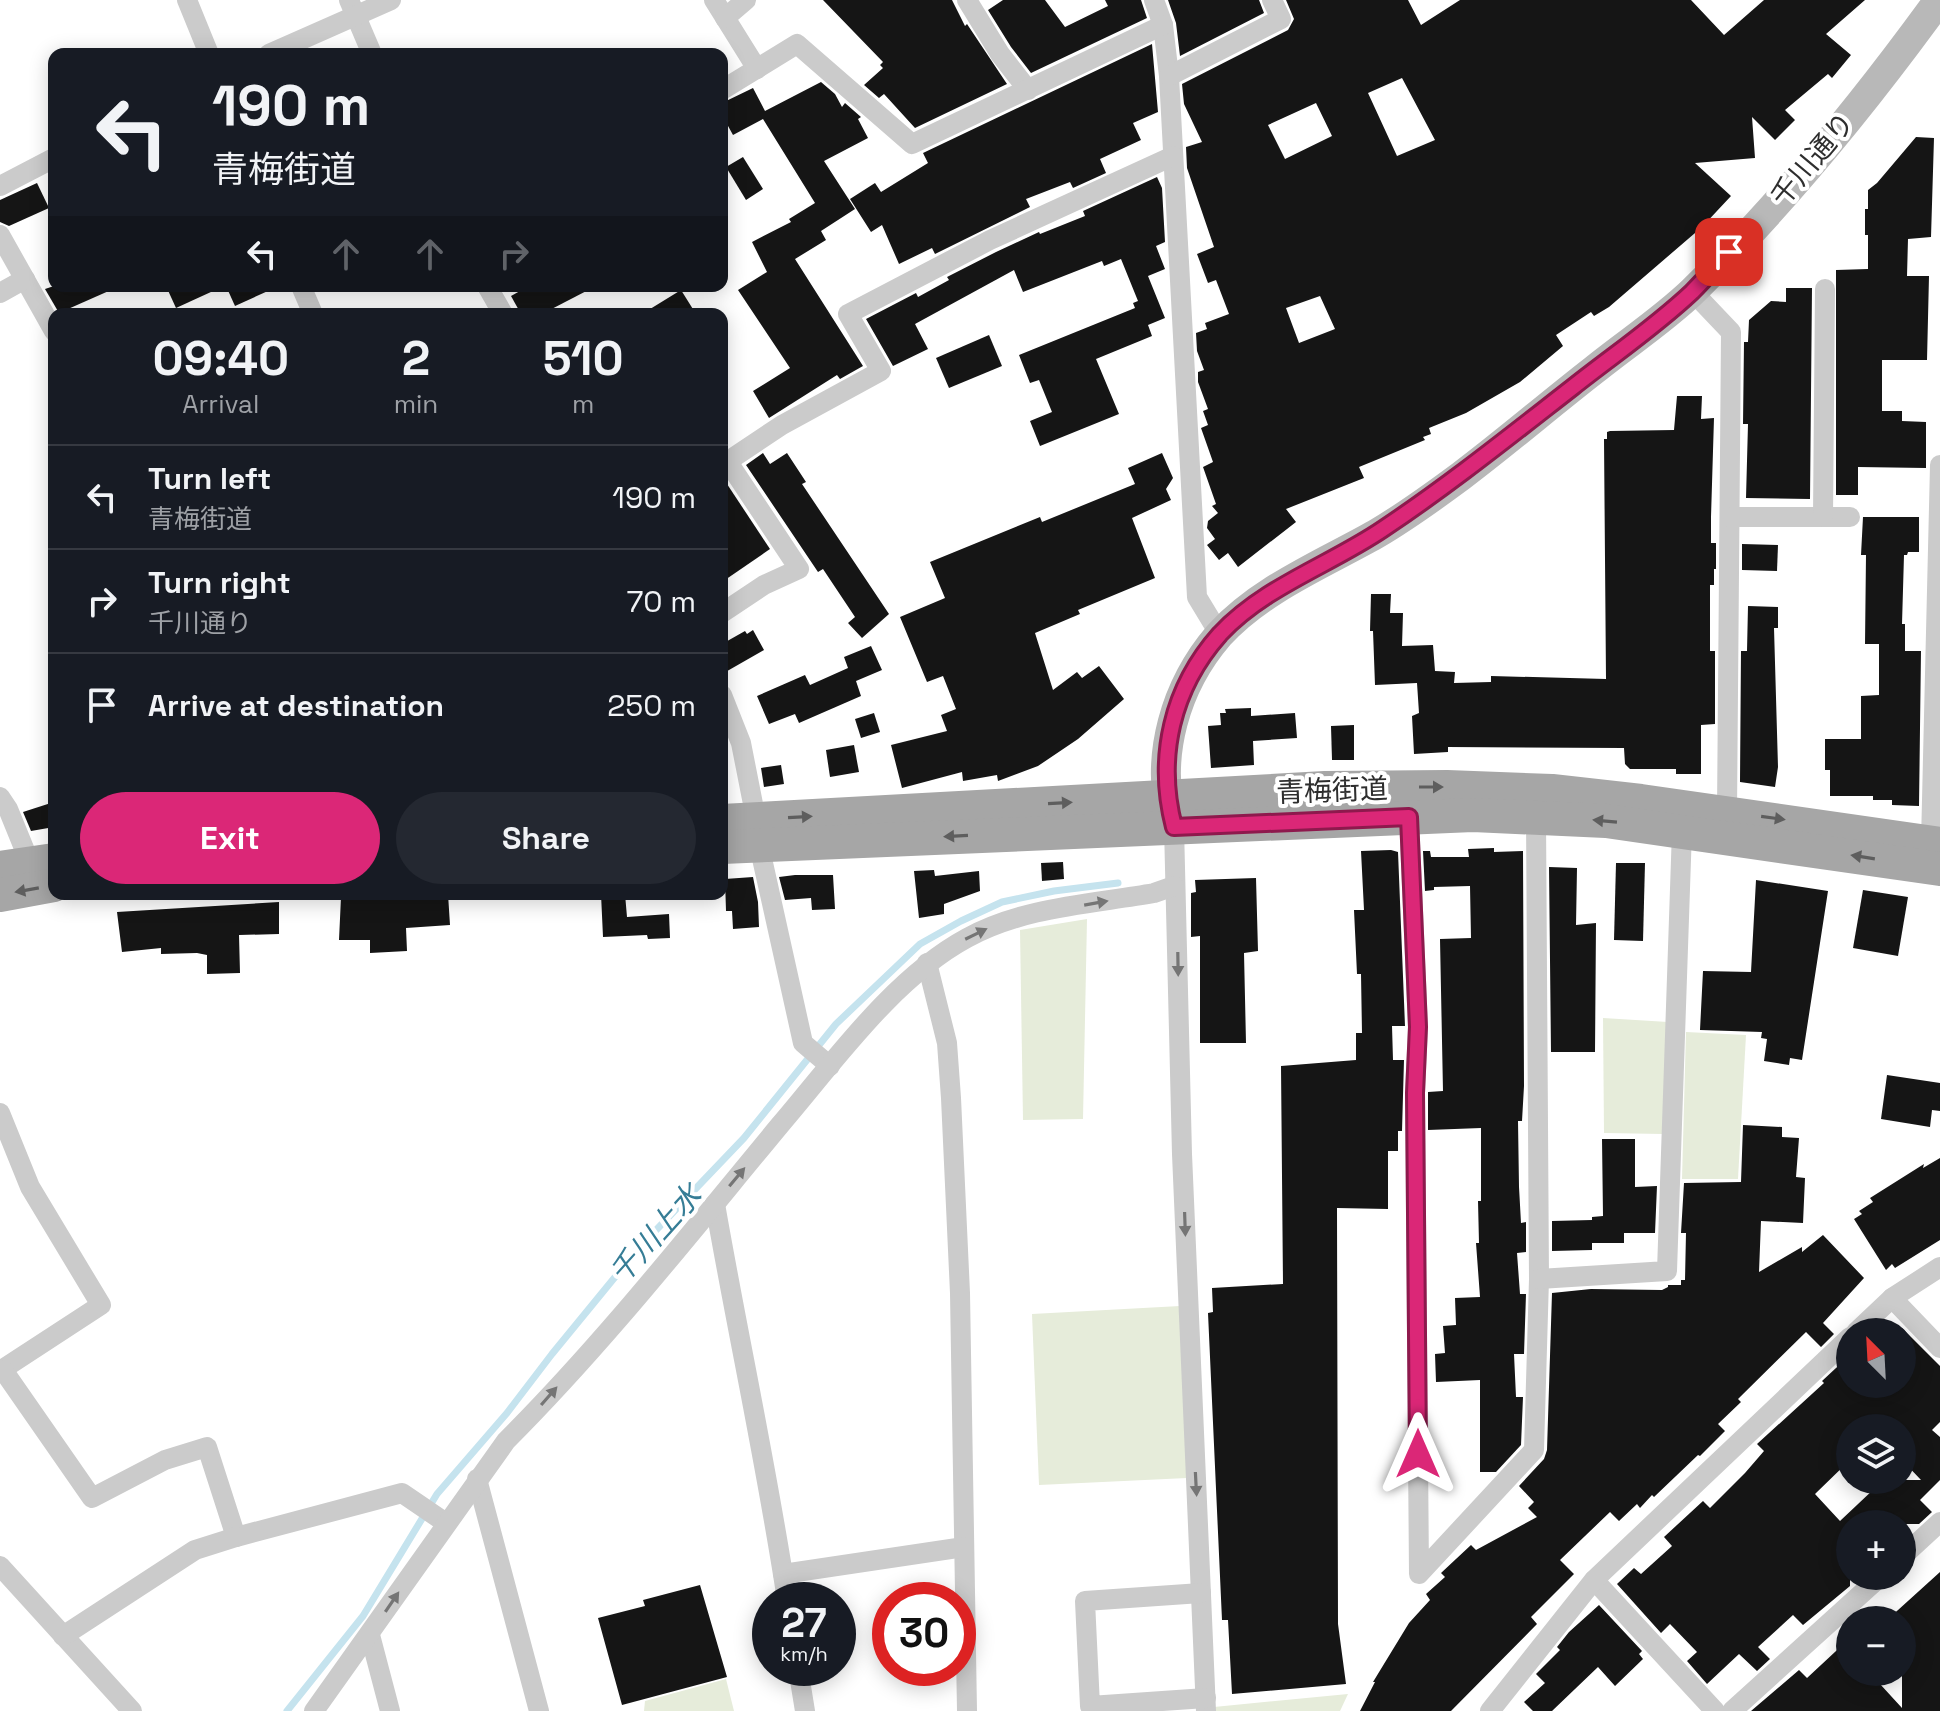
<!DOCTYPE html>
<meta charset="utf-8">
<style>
body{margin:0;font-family:"Space Grotesk","Noto Sans JP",sans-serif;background:#242831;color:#f1f3f6;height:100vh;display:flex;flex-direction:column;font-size:30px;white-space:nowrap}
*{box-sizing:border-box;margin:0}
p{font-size:26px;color:#9ea1a6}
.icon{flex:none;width:44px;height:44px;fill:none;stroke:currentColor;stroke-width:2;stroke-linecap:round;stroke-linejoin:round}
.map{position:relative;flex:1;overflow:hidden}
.panel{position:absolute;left:48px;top:308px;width:680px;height:592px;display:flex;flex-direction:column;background:#171b24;border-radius:16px;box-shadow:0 4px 20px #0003}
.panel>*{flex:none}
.guide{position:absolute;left:48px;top:48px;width:680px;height:244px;border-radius:16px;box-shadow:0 4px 20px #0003;background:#171b24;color:#f1f3f6;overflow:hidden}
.needle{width:52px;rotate:336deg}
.fabs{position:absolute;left:1836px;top:1318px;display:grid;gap:16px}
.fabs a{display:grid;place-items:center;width:80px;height:80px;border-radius:50%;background:#171b24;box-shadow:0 4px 20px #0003;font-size:40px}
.speed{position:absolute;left:752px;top:1582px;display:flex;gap:16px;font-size:40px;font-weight:700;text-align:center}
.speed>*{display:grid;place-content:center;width:104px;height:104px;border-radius:50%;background:#171b24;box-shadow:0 4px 20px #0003;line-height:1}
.speed small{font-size:20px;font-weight:400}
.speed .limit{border:12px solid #d22;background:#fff;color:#111}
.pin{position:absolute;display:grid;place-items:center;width:68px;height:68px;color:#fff;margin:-34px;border-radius:16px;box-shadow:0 4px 12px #0006}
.me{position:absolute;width:88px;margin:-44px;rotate:0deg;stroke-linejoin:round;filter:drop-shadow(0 0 6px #0008)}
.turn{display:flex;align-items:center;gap:28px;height:168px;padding:0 32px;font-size:36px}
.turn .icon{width:104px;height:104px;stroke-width:2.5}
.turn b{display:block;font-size:56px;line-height:68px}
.lanes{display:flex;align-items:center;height:76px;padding:0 32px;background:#0003;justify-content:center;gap:40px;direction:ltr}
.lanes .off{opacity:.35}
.eta{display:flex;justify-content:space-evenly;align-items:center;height:136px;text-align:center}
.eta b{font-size:48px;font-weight:600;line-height:56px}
.button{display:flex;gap:16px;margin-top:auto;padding:16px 32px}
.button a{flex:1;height:92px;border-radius:48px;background:#db2777;color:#fff;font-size:32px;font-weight:600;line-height:92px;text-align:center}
.button a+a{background:#242831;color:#f1f3f6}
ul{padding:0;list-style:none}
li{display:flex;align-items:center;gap:24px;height:104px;padding:0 32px;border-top:2px solid #363941}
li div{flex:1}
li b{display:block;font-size:30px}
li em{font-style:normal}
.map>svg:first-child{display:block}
.green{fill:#e6ecda}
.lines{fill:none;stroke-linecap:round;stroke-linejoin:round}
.stream{stroke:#c5e3ee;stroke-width:7}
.building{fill:#151515;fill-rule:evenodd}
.minor{stroke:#cbcbcb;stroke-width:20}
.secondary{stroke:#b8b8b8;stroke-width:30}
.primary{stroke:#a6a6a6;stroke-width:34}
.oneway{fill:#5e5e5e}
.oneway2{fill:#757575}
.route-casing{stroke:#8e194d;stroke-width:20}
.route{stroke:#db2777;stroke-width:14}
.labels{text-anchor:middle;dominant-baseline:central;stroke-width:8;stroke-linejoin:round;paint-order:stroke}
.street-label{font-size:28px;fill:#2e2e2e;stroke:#fff}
.water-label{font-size:30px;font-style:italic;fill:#367d96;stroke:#fff}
</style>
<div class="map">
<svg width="1940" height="1711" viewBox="0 0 1940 1711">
<rect width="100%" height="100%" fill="#fff"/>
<g class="green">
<polygon points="1087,919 1083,1119 1023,1120 1020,930"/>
<polygon points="1603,1018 1668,1022 1663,1134 1604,1133"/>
<polygon points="1686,1032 1746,1035 1738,1179 1682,1179"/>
<polygon points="1180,1306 1187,1478 1039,1485 1032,1314"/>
<polygon points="726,1679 734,1711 644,1711 645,1701"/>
<polygon points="1348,1694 1340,1711 1214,1711 1214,1707"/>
</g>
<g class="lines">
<polyline class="stream" points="287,1711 363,1616 437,1494 507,1413 552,1354 638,1249 744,1138 836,1024 920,944 961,921 1002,902 1054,891 1118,883"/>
</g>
<g class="building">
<polygon points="823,0 952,0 965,26 967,24 1007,84 915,128 884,94 879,98 864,85 883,68 880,65 883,62"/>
<polygon points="1003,0 1045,0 1065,27 1108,6 1105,0 1141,0 1147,18 1031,73 1011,47 988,10"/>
<polygon points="1168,0 1259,0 1264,13 1180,56 1176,23"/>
<path d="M1286,0h122l13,25 39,-25h231l33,35 40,-35h101l-39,34 25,21 -19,23 -4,-4 -43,36 10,10 -20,20 -23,-23 3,41 -60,5 36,33 -29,31 -93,80 -15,9 -3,-4 -35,23 7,11 -43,36 -54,31 -37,15 2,6 -8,3 2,3 -66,27 5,11 -78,31 10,13 -58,45 -10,-14 -9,7 -12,-15 8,-6 -8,-11 1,-7 10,-8 -6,-7 4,-2 -13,-37 10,-5 -12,-34 7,-3 -5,-14 5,-2 -10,-27v-10l6,-2 -7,-19 -1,-18 11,-4 -2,-6 24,-9 -13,-34 -8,3 -11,-29 17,-7 -27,-79 -1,-21 16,-5 -18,-38 -2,-20 106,-54 6,-11zM1402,78l33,62 -38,16 -29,-63zM1316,103l16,33 -47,23 -17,-34zM1320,296l15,33 -36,14 -13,-35z"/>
<polygon points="1152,44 1158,112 1133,123 1141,140 1100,159 1106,173 1073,188 1070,182 1026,199 1030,207 935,254 932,248 899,264 882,225 871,232 850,199 875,183 881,192 928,163 923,153"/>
<polygon points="821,82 835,94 842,107 845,103 861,117 858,119 868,138 824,161 855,209 821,231 826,240 795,259 863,366 840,379 837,375 769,418 753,391 790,368 738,290 767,272 752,242 791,222 789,219 815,203 763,119 733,135 722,115 722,103 753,88 765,111"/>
<polygon points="1916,137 1934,138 1931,237 1908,239 1907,276 1929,276 1927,360 1882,360 1882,411 1902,411 1902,421 1926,422 1926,468 1858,467 1858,495 1836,495 1836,270 1868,269 1868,235 1865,235 1865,209 1868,209 1868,190 1877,183"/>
<polygon points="743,157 763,189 746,200 726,167"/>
<polygon points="1157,177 1162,188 1165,242 1156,246 1165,269 1148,276 1165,318 1148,325 1152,336 1096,359 1119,414 1040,446 1030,421 1052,412 1039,380 1030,383 1019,355 1135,308 1133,303 1138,301 1121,259 1104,266 1102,261 1023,292 1014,270 915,324 928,349 893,366 866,319 916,293 918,297 949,280 947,277 996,252 1039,232 1040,234 1085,216 1083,211"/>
<polygon points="37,183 49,208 9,226 0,222 0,200"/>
<polygon points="54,286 120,286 59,313 45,289"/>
<polygon points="166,286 224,286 176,308"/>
<polygon points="226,286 279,286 235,306"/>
<polygon points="529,286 596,286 542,314 521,314 511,296"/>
<polygon points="1786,288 1812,288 1810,499 1746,498 1748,424 1743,424 1744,342 1748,342 1749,320 1771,301 1786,302"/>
<polygon points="681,290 696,314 642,314"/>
<polygon points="989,335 1002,366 949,388 936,358"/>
<polygon points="1677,396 1702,396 1701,419 1714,418 1711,517 1711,543 1716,543 1716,569 1714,569 1714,585 1710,585 1710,651 1715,651 1715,724 1701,725 1701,774 1676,774 1676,769 1630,769 1625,764 1624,748 1448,747 1448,752 1414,754 1412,716 1419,713 1417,683 1375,685 1373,631 1370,631 1371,594 1391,594 1390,613 1403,613 1402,646 1433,645 1435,671 1455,672 1454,683 1491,682 1491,676 1606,679 1604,439 1607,439 1607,432 1610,431 1674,430"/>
<polygon points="763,453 770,464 787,453 806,482 802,484 889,614 862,638 848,623 855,617 823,569 818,572 746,465"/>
<polygon points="1162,453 1173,478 1166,489 1171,500 1132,518 1155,578 1078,610 1080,614 1035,633 1053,690 1077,672 1082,678 1099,666 1124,699 1078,739 1038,766 998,781 997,775 963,781 962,772 902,788 891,745 947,731 941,715 956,709 943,676 927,682 900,617 945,598 930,562 1040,517 1042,522 1135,484 1128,468"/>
<polygon points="723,478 770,549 722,582 722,479"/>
<polygon points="1863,517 1919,517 1919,552 1908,552 1907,555 1904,555 1902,624 1905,624 1905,651 1921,651 1919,806 1892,805 1892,800 1873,800 1873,796 1830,796 1830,770 1825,770 1825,739 1861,739 1861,696 1879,695 1879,644 1865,644 1866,555 1861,555"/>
<polygon points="1742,544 1778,545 1777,571 1742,570"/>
<polygon points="1748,606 1778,607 1778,628 1774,628 1778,767 1775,787 1740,782 1741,651 1747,651"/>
<polygon points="753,630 764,650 722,674 722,644 745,631 747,634"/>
<polygon points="871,646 882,670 856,681 861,696 799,723 795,714 769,724 757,696 805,675 810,685 848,668 844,657"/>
<polygon points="1251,708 1251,716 1295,713 1297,738 1253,741 1254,765 1211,768 1208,726 1221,725 1220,713 1226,713 1225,709"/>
<polygon points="874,713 880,732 861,738 855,719"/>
<polygon points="1354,725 1354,760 1332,760 1331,726"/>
<polygon points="854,745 859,772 830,777 826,750"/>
<polygon points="781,765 784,784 764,787 761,768"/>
<polygon points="54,802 54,827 31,831 23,812"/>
<polygon points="1494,848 1494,852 1523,851 1524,1086 1522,1121 1518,1121 1519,1187 1521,1223 1526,1222 1526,1252 1517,1253 1520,1294 1526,1294 1524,1354 1514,1354 1516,1397 1523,1397 1521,1445 1496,1472 1480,1472 1480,1380 1436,1382 1435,1354 1445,1353 1443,1326 1456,1325 1455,1298 1480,1297 1476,1243 1479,1243 1478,1201 1481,1201 1481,1128 1428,1130 1428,1092 1443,1091 1440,939 1471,938 1470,886 1434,887 1434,890 1425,891 1423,851 1430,851 1431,857 1469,857 1468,849"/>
<polygon points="1391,850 1398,852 1405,1026 1392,1026 1393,1060 1404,1060 1402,1131 1398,1131 1398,1151 1388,1151 1388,1209 1337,1208 1338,1624 1346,1684 1232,1694 1228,1620 1222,1620 1208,1313 1213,1312 1212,1288 1283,1284 1281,1066 1356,1060 1356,1033 1362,1033 1361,974 1357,974 1354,910 1364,910 1361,851"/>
<polygon points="1063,862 1064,879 1042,881 1041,863"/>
<polygon points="1616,863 1645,863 1643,941 1614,940"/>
<polygon points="1549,867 1577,868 1576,925 1596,923 1595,1052 1551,1052"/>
<polygon points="934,870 935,876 979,871 980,891 944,904 944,914 919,918 914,871"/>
<polygon points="795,875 833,875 835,909 812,910 811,898 785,900 779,877"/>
<polygon points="753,877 758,902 759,927 733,929 732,911 726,911 725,879"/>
<polygon points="1256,878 1258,951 1244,953 1246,1043 1200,1043 1200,936 1191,937 1191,893 1196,892 1195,880"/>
<polygon points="1756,880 1828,891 1802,1060 1790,1058 1789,1065 1764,1061 1767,1039 1761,1038 1762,1032 1700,1030 1703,971 1751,972"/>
<polygon points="1863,890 1908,897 1898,956 1853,948"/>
<polygon points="404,894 448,894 450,925 406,928 407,951 370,953 370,940 339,940 341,897 385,899 385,896"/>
<polygon points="601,894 625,894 627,917 669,914 670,938 648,939 647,935 603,937"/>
<polygon points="279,902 279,934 239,935 240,973 207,974 207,955 197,953 161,954 161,948 122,952 117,912"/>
<polygon points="1887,1075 1940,1083 1940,1111 1932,1110 1930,1127 1881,1119"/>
<polygon points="1743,1125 1782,1127 1782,1137 1799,1138 1796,1177 1805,1178 1803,1223 1761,1221 1759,1272 1802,1247 1802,1252 1823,1235 1864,1278 1823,1323 1834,1334 1821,1347 1806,1332 1738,1399 1741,1402 1718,1424 1725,1431 1700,1456 1698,1455 1654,1497 1652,1495 1640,1508 1637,1504 1619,1521 1610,1512 1560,1560 1574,1574 1531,1617 1537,1624 1451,1711 1360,1711 1375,1682 1373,1682 1409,1623 1430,1600 1426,1594 1445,1577 1441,1573 1471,1545 1476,1550 1537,1517 1528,1508 1534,1502 1519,1486 1544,1459 1547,1450 1552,1293 1591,1289 1662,1290 1668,1287 1668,1285 1681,1285 1681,1280 1685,1280 1686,1233 1681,1233 1684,1183 1741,1182"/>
<polygon points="1602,1139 1635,1139 1635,1187 1657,1186 1655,1233 1624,1233 1624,1243 1592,1243 1592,1250 1552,1251 1552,1221 1592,1220 1592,1217 1603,1216"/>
<polygon points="1940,1158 1940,1240 1895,1268 1892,1264 1886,1270 1854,1219 1862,1214 1859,1211 1873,1202 1870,1198 1924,1164 1923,1168"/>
<path d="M1902,1328l38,38v56l-8,8 8,7v43l-20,20 12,12 -13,12h-69v62l-47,39 -10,-10 -35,32 12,12 -13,12 -18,-17 -32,30 -20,-23 10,-9 -27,-28 -9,9 -44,-49 17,-16 7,6 31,-28 -8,-9 39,-36 7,7 35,-35 19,-22 -7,-7 67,-61 -2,-2 28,-26v29h52zM1850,1428h52v32l19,20h-54l8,8 -35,33 -25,-27 35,-34z"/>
<polygon points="1940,1572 1940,1711 1751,1711 1799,1670 1807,1678 1850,1638 1850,1672 1869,1672 1902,1708 1902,1620 1887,1620"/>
<polygon points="700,1585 727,1677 622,1705 598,1618 645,1606 643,1600"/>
<polygon points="1599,1605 1642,1651 1639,1654 1643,1659 1615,1686 1598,1667 1552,1711 1533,1711 1524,1702 1545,1683 1536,1674 1560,1650 1557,1647 1569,1632"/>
</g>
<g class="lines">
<g class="minor">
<polyline points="187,0 209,54"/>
<polyline points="349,0 372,54"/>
<polyline points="714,0 757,69"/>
<polyline points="967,0 1000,54 1028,90"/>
<polyline points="1154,0 1163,25 1169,76 1197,597 1220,635"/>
<polyline points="725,18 746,0"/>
<polyline points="269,54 391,0"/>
<polyline points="1169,76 1281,19 1272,0"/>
<polyline points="722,90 797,44 912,144 1163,25"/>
<polyline points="0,186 54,158"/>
<polyline points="0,235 54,331"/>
<polyline points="301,286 313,314"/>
<polyline points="487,286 503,314"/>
<polyline points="1692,291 1731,332 1727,812"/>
<polyline points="0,293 25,279"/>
<polyline points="722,465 782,425 881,371 848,314 990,240 1173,156"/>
<polyline points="1730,517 1850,517"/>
<polyline points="1823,517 1825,289"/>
<polyline points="722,613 764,585 799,569 728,462"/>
<polyline points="722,695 741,743 756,819"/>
<polyline points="0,797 8,809 30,863"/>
<polyline points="1409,817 1418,1027 1415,1093 1419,1574 1534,1450 1539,1279 1536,817"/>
<polyline points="1174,827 1182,1154 1206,1711"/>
<polyline points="1931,842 1940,465"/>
<polyline points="759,845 803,1043 830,1066"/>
<polyline points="927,963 947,1043 951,1098 960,1293 967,1711"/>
<polyline points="0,1113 30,1187 101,1305 0,1371"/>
<path d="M715,1204c23,132 52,263 72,396"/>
<polyline points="1539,1279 1667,1271 1682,830"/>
<polyline points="1892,1298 1940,1348"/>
<polyline points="1856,1332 1892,1298 1940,1267"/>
<polyline points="3,1370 92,1498 165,1460 207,1447 236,1537 402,1493 446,1523"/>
<polyline points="477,1479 539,1711"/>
<polyline points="1902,1557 1940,1522"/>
<polyline points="0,1566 132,1711"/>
<polyline points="783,1574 964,1547"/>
<polyline points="1594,1580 1715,1711"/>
<polyline points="1201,1593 1085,1601 1090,1706 1206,1698"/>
<polyline points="370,1635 390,1711"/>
<polyline points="63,1636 195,1550 236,1537"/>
<polyline points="798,1668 805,1711"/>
<path d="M314,1711l192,-270c98,-98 186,-210 274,-316 54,-63 113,-147 187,-187 56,-31 125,-34 187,-45l20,-7"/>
<polyline points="1490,1711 1594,1580 1850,1337"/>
<polyline points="1732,1711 1881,1576"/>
</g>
<path class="secondary" d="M1172,821c-17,-65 3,-135 47,-186 42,-46 104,-71 157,-101 29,-17 58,-38 85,-58 45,-34 88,-71 133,-106 32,-26 69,-50 99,-79 90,-88 172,-189 246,-291"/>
<g class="primary">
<polyline points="722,821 1325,788 1447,787 1552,791 1641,801 1940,844"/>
<polyline points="722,847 1473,815 1606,821 1940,869"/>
<polyline points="0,868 54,860"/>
<polyline points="0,895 54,885"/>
</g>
</g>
<defs><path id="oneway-solid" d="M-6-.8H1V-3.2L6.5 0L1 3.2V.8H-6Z" transform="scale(2)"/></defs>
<g class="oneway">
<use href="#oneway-solid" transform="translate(1431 787)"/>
<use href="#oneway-solid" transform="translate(1060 803) rotate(-3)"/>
<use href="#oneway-solid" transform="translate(800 817) rotate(-3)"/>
<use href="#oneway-solid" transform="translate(1773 818) rotate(8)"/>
<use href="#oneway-solid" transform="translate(1605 821) rotate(-175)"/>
<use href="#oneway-solid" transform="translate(956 836) rotate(177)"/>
<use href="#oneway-solid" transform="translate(1863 857) rotate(-171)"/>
<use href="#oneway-solid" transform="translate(27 890) rotate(170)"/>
</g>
<g class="oneway2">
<use href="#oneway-solid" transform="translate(1096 903) rotate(-10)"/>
<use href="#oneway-solid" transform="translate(976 934) rotate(-26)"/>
<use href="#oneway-solid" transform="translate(1178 964) rotate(89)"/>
<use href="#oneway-solid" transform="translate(737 1177) rotate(-50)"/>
<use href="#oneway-solid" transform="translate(1185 1224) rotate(88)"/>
<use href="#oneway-solid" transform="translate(549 1396) rotate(-49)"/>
<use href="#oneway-solid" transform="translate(1196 1484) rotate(87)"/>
<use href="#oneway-solid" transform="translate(392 1602) rotate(-56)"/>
</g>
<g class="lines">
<defs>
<path id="route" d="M1418,1454l-3,-361 3,-66 -9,-210 -235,10c-18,-70 -2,-139 46,-193 45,-48 110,-69 163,-105 66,-44 127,-93 190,-142 39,-31 82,-60 119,-95 13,-13 25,-27 37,-40"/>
</defs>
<use href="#route" class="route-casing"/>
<use href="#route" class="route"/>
</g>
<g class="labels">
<g class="street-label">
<text transform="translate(1812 159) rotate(-50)">千川通り</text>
<text transform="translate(1332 790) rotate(-2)">青梅街道</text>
</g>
<g class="water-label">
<text transform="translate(655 1234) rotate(-48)">千川上水</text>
</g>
</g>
</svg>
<div class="fabs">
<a><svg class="needle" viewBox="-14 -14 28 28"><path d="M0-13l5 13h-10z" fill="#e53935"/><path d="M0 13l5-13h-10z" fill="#9ea1a6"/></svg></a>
<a><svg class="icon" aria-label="layers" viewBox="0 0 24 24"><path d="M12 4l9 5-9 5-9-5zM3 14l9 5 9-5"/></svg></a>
<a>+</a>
<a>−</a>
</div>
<div class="speed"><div>27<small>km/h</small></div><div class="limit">30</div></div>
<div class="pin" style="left:1729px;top:252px;background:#d93025"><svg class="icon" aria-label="arrive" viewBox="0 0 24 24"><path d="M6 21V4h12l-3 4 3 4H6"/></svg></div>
<svg class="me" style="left:1418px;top:1454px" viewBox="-20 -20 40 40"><path d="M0-17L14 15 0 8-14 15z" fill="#db2777" stroke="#fff" stroke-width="4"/></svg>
<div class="guide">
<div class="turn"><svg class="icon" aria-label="left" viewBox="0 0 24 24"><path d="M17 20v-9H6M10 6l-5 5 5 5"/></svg><div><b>190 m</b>青梅街道</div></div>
<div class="lanes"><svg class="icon" aria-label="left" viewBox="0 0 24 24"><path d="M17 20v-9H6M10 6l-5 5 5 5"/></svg><svg class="icon off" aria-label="ahead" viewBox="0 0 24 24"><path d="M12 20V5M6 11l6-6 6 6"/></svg><svg class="icon off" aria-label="ahead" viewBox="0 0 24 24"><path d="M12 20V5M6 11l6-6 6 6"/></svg><svg class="icon off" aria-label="right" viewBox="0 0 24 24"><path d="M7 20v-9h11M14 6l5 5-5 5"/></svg></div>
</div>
<section class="panel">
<div class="eta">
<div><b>09:40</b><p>Arrival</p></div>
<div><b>2</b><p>min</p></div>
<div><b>510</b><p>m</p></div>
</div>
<ul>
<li><svg class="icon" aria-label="left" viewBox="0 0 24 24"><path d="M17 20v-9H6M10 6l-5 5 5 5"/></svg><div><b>Turn left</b><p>青梅街道</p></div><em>190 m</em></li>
<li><svg class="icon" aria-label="right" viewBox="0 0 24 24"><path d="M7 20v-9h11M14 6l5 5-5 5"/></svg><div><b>Turn right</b><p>千川通り</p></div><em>70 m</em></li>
<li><svg class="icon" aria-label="arrive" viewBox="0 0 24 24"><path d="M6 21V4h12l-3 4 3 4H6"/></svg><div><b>Arrive at destination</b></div><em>250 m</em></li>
</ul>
<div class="button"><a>Exit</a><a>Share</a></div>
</section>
</div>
